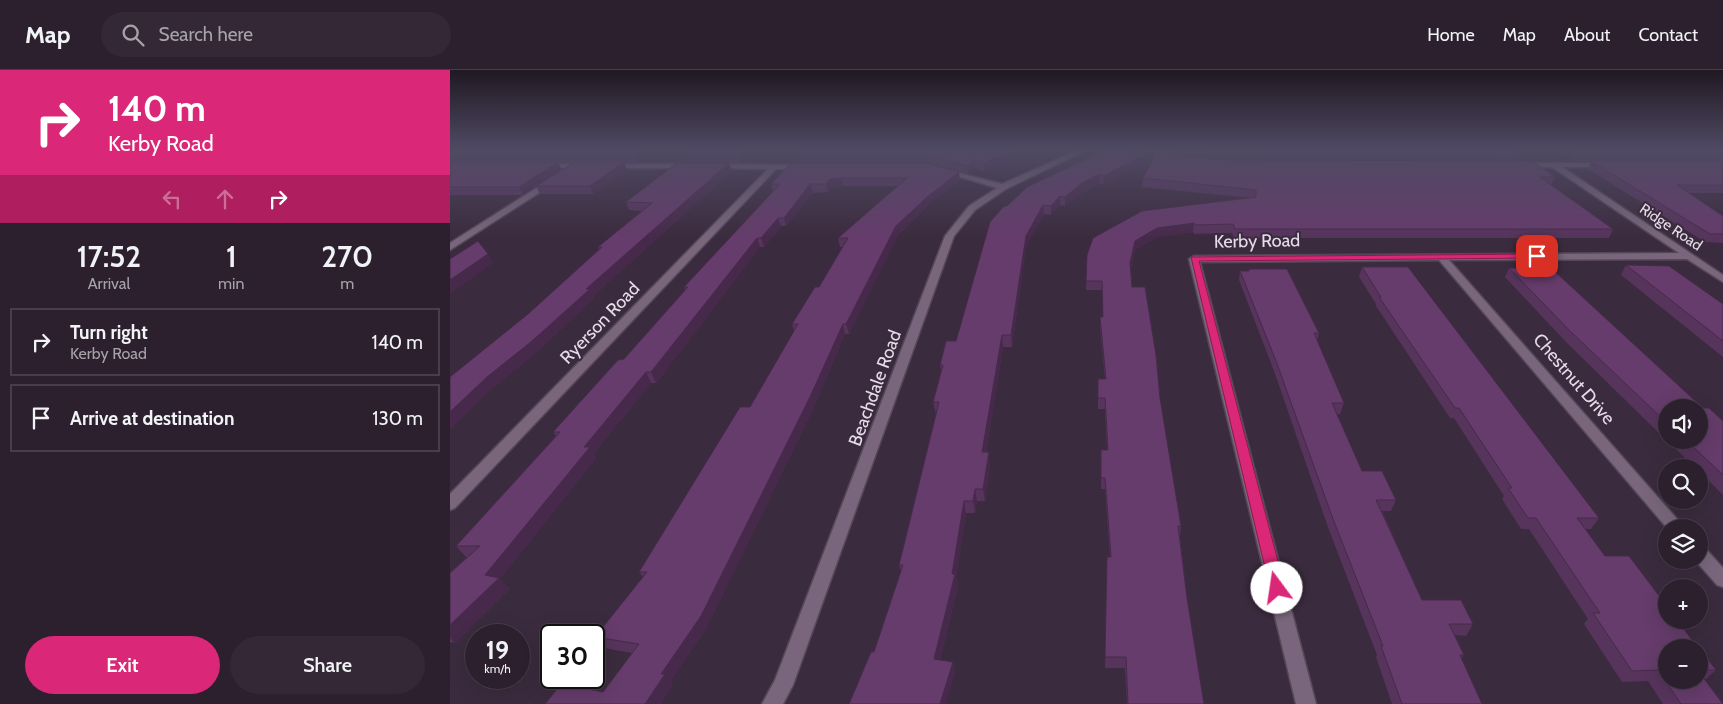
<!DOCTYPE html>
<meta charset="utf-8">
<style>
body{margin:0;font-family:Cabin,sans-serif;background:#342836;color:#f1f3f6;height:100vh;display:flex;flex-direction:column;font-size:19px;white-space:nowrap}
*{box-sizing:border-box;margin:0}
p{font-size:16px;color:#a6a3aa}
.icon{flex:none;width:28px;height:28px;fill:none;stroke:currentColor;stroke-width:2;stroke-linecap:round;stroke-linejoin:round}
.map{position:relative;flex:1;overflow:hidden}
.sheet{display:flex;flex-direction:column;background:#2c202e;width:450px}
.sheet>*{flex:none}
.hud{background:#db2777;color:#fff;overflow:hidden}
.buttons{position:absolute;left:1208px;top:329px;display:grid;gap:10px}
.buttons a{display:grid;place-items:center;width:50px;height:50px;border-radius:50%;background:#2c202e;box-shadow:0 5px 20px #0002,0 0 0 1px #483e4a;font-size:25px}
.speed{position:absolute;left:15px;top:554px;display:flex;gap:10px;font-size:25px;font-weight:700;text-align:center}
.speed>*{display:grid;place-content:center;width:65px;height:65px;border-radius:50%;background:#2c202e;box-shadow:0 5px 20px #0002,0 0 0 1px #483e4a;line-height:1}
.speed small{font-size:12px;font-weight:400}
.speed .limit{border:2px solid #111;border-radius:8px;background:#fff;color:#111}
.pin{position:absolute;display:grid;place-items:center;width:42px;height:42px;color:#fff;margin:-21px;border-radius:10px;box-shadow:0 2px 8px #0006}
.me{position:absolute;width:55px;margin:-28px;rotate:346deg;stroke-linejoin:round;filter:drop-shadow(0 0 4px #0008)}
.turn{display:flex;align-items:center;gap:18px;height:105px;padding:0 25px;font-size:22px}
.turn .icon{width:65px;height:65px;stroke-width:2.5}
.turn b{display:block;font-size:35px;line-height:42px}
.lanes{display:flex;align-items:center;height:48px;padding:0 25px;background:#0003;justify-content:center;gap:25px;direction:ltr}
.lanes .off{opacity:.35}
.eta{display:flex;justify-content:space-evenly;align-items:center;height:85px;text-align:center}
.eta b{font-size:30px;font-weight:600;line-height:35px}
.action{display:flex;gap:10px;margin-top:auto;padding:10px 25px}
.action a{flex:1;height:58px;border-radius:30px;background:#db2777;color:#fff;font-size:20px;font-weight:600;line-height:58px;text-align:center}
.action a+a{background:#342836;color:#f1f3f6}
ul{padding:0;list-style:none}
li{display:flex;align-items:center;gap:15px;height:68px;margin:0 10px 8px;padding:0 15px;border:2px solid #483e4a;border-radius:0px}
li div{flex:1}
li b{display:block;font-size:19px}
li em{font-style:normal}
header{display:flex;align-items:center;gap:30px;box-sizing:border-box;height:70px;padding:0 25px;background:#2c202e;border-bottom:1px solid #483e4a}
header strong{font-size:24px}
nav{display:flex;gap:28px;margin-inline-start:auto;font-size:18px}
.search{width:350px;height:45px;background:#342836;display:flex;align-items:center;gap:12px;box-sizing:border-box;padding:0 18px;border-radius:28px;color:#a6a3aa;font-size:19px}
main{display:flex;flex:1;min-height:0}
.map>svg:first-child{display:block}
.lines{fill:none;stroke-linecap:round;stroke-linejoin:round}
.street-casing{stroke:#554757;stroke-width:3}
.street{fill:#79667c;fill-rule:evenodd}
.wall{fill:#57345c}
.shaded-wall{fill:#472a4b}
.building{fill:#653c6b;stroke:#472a4b}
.route{fill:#db2777;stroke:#8e194d}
.labels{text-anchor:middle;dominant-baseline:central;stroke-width:4;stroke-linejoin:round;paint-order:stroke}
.far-street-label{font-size:15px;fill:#e7dce9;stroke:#3b2b3e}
.street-label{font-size:18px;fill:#e7dce9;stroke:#3b2b3e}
</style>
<header>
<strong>Map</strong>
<div class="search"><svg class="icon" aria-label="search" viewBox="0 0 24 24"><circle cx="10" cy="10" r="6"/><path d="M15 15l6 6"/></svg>Search here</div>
<nav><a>Home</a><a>Map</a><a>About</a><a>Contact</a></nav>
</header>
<main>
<section class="sheet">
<div class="hud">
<div class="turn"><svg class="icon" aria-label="right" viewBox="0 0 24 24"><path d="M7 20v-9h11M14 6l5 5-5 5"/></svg><div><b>140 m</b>Kerby Road</div></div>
<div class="lanes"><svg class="icon off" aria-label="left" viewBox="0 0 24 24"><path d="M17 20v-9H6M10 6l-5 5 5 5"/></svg><svg class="icon off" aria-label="ahead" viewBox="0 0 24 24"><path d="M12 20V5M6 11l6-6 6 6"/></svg><svg class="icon" aria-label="right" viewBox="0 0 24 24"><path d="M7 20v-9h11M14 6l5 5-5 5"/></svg></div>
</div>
<div class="eta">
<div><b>17:52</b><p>Arrival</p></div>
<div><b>1</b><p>min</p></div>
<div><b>270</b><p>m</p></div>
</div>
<ul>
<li><svg class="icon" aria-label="right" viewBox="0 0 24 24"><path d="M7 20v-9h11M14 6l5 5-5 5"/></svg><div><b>Turn right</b><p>Kerby Road</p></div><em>140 m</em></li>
<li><svg class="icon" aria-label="arrive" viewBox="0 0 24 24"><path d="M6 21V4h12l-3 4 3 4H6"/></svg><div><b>Arrive at destination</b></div><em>130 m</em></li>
</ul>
<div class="action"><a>Exit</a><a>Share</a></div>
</section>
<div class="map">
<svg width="1273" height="634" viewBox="0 0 1273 634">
<rect width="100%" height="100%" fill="#3b2b3e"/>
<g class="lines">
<defs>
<g id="street">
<polygon points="630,79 639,79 556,119 525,140 504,166 343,615 333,634 312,634 325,610 495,166 519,136 547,118 490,101 494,99 552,114"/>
<polygon points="693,79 705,79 728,86 724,88"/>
<polygon points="1068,93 1159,93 1160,95 1156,97 1112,97 1273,205 1273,212 1237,189 999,190 1235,458 1217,458 989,190 750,192 866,634 846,634 739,189 744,186 1229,183 1102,97 1071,97 1067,95"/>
<polygon points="89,94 135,94 139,96 135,98 92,98 88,96"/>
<polygon points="157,94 237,94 241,96 237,98 160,98 156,96"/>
<polygon points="262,94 352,95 356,97 352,99 326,99 5,438 0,440 0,424 318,99 265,98 261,96"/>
<polygon points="99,110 106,112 0,180 0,173"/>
<polygon points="1249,477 1255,478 1273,498 1273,517 1267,515 1245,490 1249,490"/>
</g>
</defs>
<use href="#street" class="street-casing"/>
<use href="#street" class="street"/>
</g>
<g class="wall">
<polygon points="0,79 206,79 188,93 174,93 177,100 143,124 90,124 86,116 124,93 108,93 112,100 73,125 0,125"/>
<polygon points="304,79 290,93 239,93 237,85"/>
<polygon points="708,79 1064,79 1070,84 1067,91 1105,107 1101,115 1163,159 1159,168 784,168 782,163 744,164 743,162 707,167 685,180 681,198 682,217 710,328 731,456 730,466 737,528 754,634 677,634 675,598 655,598 657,487 660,487 655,419 651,419 651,380 657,380 655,339 648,339 648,309 655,309 650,257 650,247 653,247 652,220 636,220 637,185 801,128 692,117 693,108"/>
<polygon points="1107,79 1273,79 1273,123 1238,123 1273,146 1273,173 1255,172 1138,99 1141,91 1220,91 1125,91"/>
<polygon points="582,80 535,101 525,98 518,103 478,93 510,110 477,136 448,165 399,264 395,264 364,337 257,557 220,612 223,615 210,634 95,634 153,622 182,583 154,578 145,567 193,507 189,502 300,337 344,261 342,254 369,217 393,177 390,177 388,168 448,116 393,116 382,117 378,122 363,123 336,156 331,156 314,177 310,177 206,313 201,313 144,383 146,388 50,509 59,519 5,573 0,572 0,503 17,487 16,487 6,476 106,366 103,362 174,289 235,220 234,217 323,121 321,114 350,93 348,85"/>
<polygon points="695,84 694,93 653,114 650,113 632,123 615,136 610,135 601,145 594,144 576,176 562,277 553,277 536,382 540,394 535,431 527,431 525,443 516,443 506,507 508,516 490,590 503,592 505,604 424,582 451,501 449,495 486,344 483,332 491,302 490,295 506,271 557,136"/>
<polygon points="279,93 282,101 143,226 144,228 88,281 44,317 78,244 149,180 148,177 192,141 179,140 176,132"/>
<polygon points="1176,195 1273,234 1273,287 1171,205"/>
<polygon points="912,197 1149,448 1141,459 1135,459 1216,578 1249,610 1249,578 1266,600 1255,610 1273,634 1213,634 1198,611 1172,612 1134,554 1138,549 1079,459 1071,459 1052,429 1054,426 1004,348 1000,348 926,236 926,234 909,207"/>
<polygon points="1059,198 1253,338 1273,351 1273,425 1249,401 1249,398 1245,398 1217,370 1249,370 1216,338 1216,370 1115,271 1055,207"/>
<polygon points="799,199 869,263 867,271 894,333 890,344 886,344 912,401 946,430 941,441 932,441 972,530 1023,554 1016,566 1005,565 1014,585 1011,588 1032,634 942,634 926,587 927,585 879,460 824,301 789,210 790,201 798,201"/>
</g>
<g class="shaded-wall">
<polygon points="193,79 206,79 188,93 185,85"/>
<polygon points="294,79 304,79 290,93 288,85"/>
<polygon points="567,79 582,79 582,80 535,101 534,93"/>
<polygon points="695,84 694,93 653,114 654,106"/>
<polygon points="525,90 525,98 518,103 518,96"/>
<polygon points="108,92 112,100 73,125 69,117"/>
<polygon points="174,92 177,100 143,124 140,116"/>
<polygon points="279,93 282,101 143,226 144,228 88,281 44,317 0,360 0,342 37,307 136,219"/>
<polygon points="509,102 510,110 477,136 448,165 399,264 396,254 446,156 476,128"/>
<polygon points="650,104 650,113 632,123 615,136 615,127 632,113"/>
<polygon points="392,108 393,116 382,117 378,122 376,114 380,109"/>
<polygon points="360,114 363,123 336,156 334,148"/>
<polygon points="610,126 610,135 601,145 601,136"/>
<polygon points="593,135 594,144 576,176 562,277 561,265 576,166"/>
<polygon points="328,148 331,156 314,177 311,168"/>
<polygon points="744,153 743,162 707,167 685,180 680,202 680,193 685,171 707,158"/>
<polygon points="307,168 310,177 206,313 201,302"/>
<polygon points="38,184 43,193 0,224 0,210"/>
<polygon points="393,254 395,264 364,337 257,557 220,612 223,615 210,634 195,634"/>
<polygon points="552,265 553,277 534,394 532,382"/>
<polygon points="196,302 201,313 144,383 146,388 50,509 59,519 5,573 0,568 0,555 35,505 134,377"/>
<polygon points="539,382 540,394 535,431 533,419"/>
<polygon points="525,419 527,431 525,443 523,431"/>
<polygon points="514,431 516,443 506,507 508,516 487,602 484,589 502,504"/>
<polygon points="503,592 505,604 496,634 490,634"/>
</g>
<g class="building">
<polygon points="0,79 193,79 185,85 0,85"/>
<polygon points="244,79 294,79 288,85 237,85"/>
<polygon points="353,79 567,79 534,93 525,90 518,96 477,85 348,85"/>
<polygon points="657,79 675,79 695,84 654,106 650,104 632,113 615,127 610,126 601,136 593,135 576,166 561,265 552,265 532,382 539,382 533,419 525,419 523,431 514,431 502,504 505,504 484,589 503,592 490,634 399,634 421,582 424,582 453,495 449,495 489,332 483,332 493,295 490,295 496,271 506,271 540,152 554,136 557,136 577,117"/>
<polygon points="708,79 714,79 739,86 774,90 1082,91 1105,107 1090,107 1163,159 785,159 783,154 745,155 744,153 707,158 685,171 680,193 682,217 695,217 706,285 710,328 731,456 728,456 737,528 754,634 678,634 676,587 655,587 657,487 661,487 655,408 651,408 651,380 658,380 655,328 648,328 648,309 656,309 650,247 653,247 652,211 636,211 637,185 643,168 692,141 806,127 806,120 693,108"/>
<polygon points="741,79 1064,79 1070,84 774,83"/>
<polygon points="1122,79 1273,79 1273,84 1129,83"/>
<polygon points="1141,91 1273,91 1273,115 1227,115 1273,146 1273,164 1260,164"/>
<polygon points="0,92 108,92 69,117 0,117"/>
<polygon points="125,92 174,92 140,116 86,116"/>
<polygon points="227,93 279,93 136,219 140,219 82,271 37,307 0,342 0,307 78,244 152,177 148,177 202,133 176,132"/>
<polygon points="341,93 477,93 509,102 476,128 446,156 396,254 393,254 360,327 251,546 211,604 215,604 195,634 95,634 111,614 153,622 189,574 145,567 197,502 189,502 290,337 300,337 348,254 342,254 365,217 369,217 398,168 388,168 457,108 392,108 380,109 376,114 360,114 334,148 328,148 311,168 307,168 201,302 196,302 134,377 140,377 35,505 49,508 0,555 0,503 30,476 6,476 110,362 103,362 168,290 174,289 238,217 234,217 330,114 321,114"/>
<polygon points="28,171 38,184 0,210 0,189"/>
<polygon points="1176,195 1219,196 1273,234 1273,271"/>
<polygon points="912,197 958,197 1149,448 1127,448 1155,486 1179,486 1216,535 1216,550 1227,550 1248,578 1216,578 1216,610 1249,610 1249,602 1273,634 1231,634 1208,600 1182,601 1143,543 1150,543 1086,448 1078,448 1058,418 1062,418 1009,338 1005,338 929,227 931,227"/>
<polygon points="1059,198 1101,198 1253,338 1259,338 1273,351 1273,405 1236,370 1249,370 1249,338 1216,338 1216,352 1120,261"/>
<polygon points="799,199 837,199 869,263 864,263 894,333 882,333 912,401 932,401 946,430 926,430 972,530 1011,530 1023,554 999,554 1014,585 1010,585 1032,634 952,634 931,576 933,576 883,449 826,291 790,201 799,201"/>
<polygon points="1249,578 1266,600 1249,600"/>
</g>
<linearGradient id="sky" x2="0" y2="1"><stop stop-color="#201822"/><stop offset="0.47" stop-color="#4f4a63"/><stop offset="1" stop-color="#4f4a63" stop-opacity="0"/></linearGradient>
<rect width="1273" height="168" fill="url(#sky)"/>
<polygon class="route" points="1087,184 1092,186 1090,188 749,191 835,518 833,523 827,524 821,523 741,187"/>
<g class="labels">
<g class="far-street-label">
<text transform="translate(1221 157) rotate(34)">Ridge Road</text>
</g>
<g class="street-label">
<text transform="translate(807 171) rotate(-1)">Kerby Road</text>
<text transform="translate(150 253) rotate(-46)">Ryerson Road</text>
<text transform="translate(1124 309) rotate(49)">Chestnut Drive</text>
<text transform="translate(425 318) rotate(-70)">Beachdale Road</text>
</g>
</g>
</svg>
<div class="buttons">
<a><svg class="icon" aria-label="sound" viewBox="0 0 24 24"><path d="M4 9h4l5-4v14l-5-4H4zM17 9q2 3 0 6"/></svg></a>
<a><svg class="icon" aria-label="search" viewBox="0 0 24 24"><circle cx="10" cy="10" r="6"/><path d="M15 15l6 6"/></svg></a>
<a><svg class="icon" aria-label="layers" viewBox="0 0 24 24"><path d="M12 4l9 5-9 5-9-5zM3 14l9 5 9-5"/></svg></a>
<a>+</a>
<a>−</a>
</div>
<div class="speed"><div>19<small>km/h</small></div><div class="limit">30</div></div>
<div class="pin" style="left:1087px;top:186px;background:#d93025"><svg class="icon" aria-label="arrive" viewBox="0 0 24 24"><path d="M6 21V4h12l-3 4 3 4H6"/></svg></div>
<svg class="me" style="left:827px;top:518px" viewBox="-20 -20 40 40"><circle r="19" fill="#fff"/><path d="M0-13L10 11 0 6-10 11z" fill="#db2777"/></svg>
</div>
</main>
